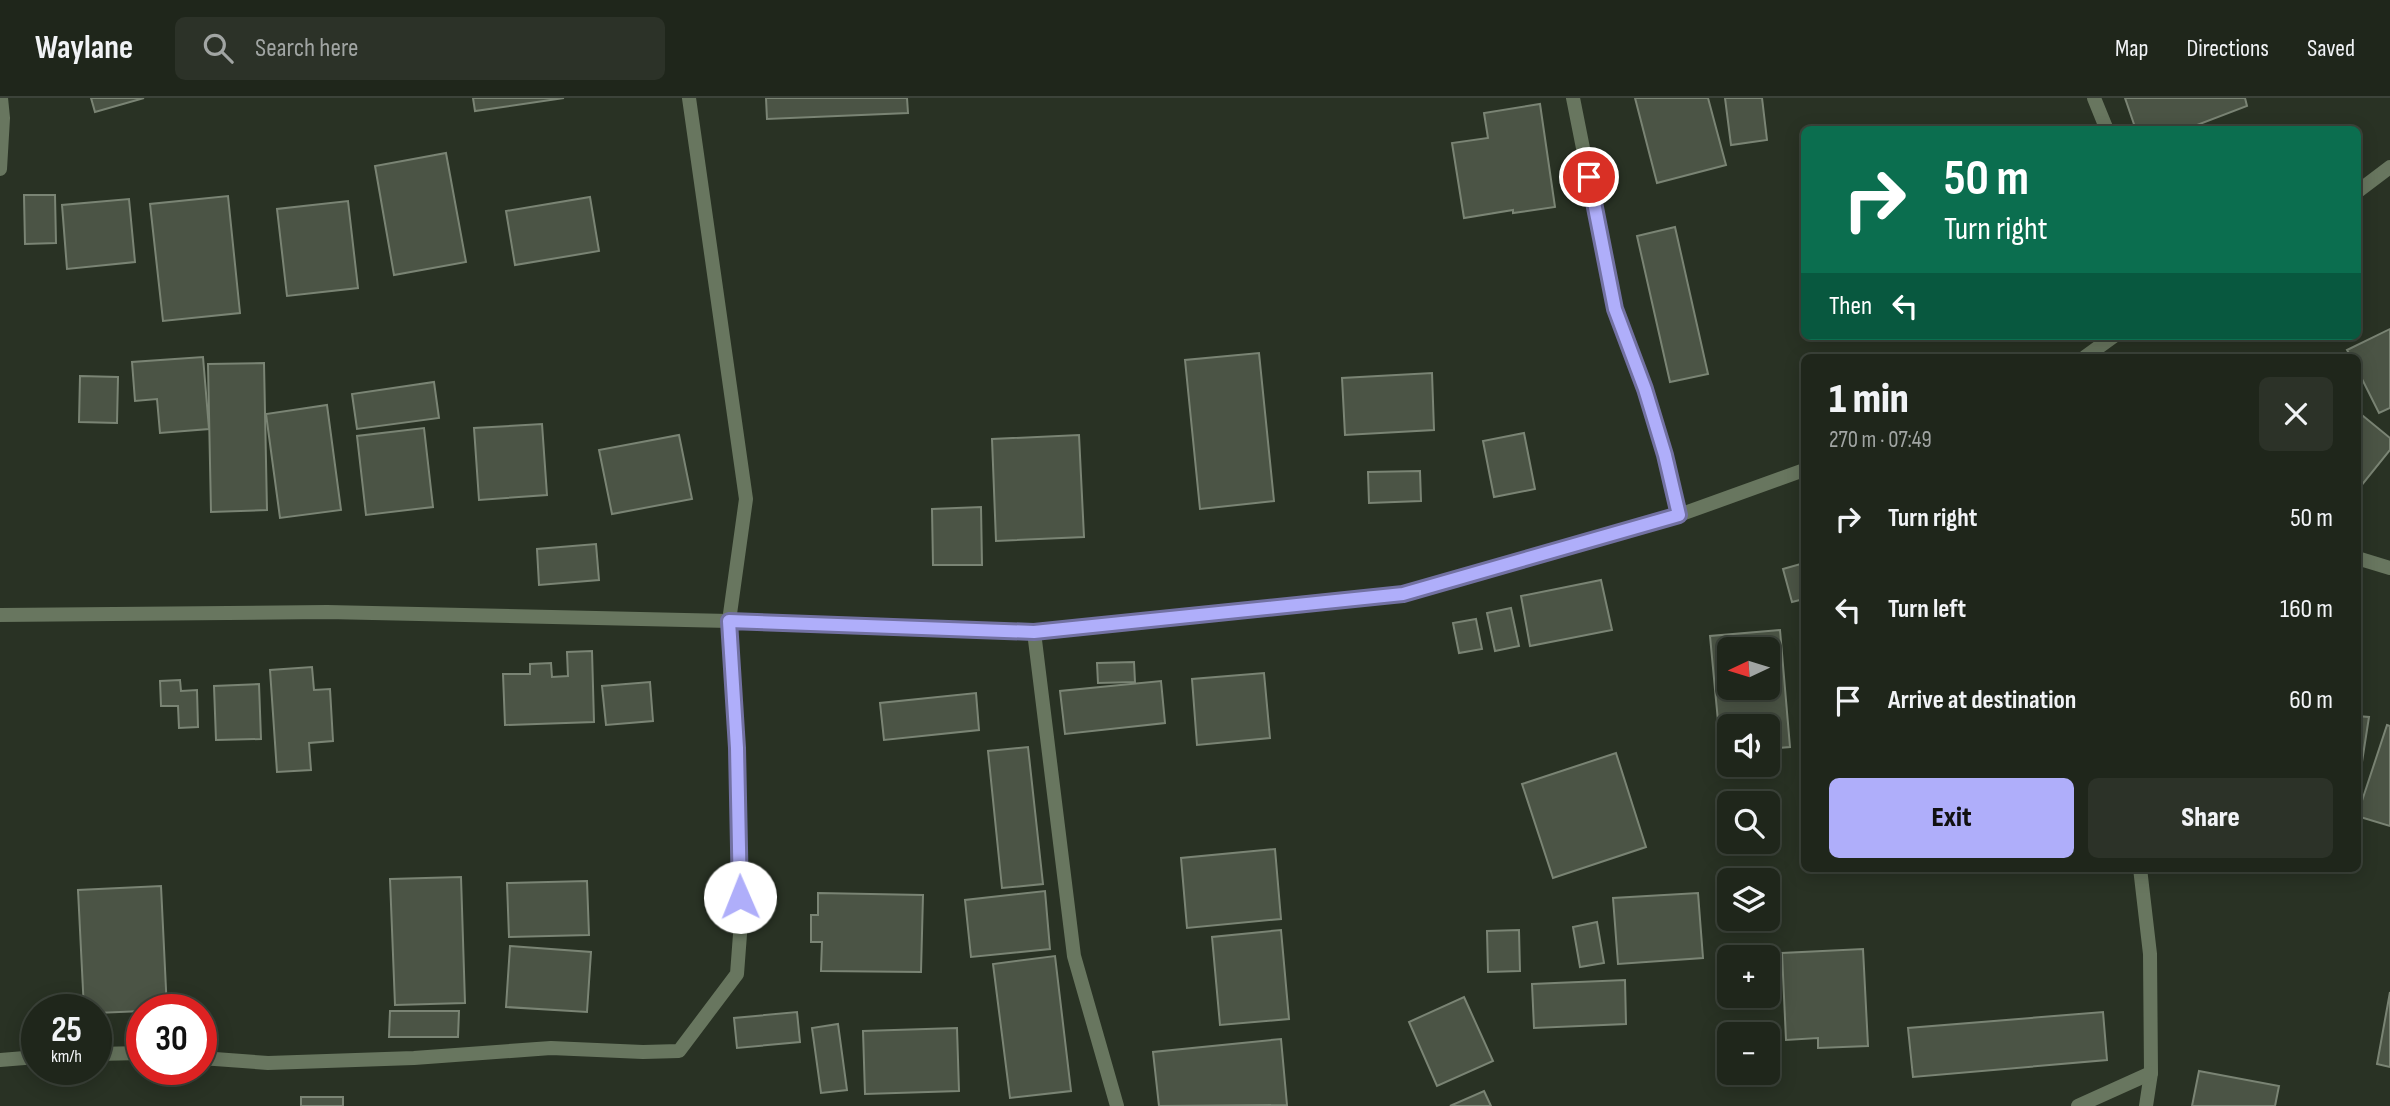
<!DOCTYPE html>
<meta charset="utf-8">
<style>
body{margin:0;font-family:"Sofia Sans Condensed",sans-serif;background:#2c3228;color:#f1f3f6;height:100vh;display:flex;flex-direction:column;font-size:26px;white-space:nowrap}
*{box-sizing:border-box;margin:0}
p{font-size:23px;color:#a1a5a3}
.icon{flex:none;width:38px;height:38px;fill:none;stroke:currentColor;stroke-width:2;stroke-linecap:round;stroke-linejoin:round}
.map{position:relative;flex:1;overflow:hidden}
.drawer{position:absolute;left:1801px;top:256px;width:560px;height:518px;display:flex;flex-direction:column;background:#1f261b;border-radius:10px;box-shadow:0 4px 18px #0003,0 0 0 2px #3c433a}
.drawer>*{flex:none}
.hud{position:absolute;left:1801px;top:28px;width:560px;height:214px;border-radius:10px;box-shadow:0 4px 18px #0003,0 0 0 2px #3c433a;background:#0b6e4f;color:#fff;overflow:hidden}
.needle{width:46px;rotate:266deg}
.buttons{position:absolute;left:1717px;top:539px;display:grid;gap:14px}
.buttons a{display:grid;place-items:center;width:63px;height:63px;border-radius:10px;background:#1f261b;box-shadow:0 4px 18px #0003,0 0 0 2px #3c433a;font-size:35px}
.speed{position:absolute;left:21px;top:896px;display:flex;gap:14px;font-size:35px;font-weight:700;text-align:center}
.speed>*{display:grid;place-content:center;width:91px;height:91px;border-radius:50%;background:#1f261b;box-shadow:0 4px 18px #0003,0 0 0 2px #3c433a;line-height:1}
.speed small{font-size:18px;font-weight:400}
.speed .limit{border:10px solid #d22;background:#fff;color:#111}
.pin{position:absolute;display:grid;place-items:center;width:60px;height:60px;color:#fff;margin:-30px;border:4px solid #fff;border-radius:50%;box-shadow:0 2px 7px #0007}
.me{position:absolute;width:77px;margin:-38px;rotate:359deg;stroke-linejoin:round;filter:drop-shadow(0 0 5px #0008)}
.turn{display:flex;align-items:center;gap:24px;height:147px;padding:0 28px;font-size:32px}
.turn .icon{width:91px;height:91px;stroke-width:2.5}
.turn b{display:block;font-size:49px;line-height:60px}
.then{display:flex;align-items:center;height:66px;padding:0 28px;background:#0003;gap:14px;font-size:26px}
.round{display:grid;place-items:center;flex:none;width:74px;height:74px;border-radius:10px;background:#2c3228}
.overview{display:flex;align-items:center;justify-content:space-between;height:119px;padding:0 28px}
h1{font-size:42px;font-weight:800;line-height:52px}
.cta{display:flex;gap:14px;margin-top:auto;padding:14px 28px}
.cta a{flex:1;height:80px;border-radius:10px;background:#afaefa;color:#111;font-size:28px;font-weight:800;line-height:80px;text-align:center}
.cta a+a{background:#2c3228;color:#f1f3f6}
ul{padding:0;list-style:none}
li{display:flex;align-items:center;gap:21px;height:91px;padding:0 28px}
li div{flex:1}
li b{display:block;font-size:26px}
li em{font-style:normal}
header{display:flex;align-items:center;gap:42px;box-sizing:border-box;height:98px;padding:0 35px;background:#1f261b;border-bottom:2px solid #3c433a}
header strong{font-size:33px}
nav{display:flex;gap:38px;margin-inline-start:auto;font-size:24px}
.search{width:490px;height:63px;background:#2c3228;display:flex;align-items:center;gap:18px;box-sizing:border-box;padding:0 24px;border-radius:10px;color:#a1a5a3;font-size:26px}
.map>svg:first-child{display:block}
.building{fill:#4b5445;stroke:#7a8474;stroke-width:2;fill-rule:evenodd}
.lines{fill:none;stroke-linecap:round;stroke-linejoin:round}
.street{stroke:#68765f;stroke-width:14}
.route-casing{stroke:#7271a2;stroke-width:18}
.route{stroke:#afaefa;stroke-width:12}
</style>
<header>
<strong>Waylane</strong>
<div class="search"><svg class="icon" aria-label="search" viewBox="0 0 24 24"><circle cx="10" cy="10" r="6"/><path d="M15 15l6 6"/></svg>Search here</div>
<nav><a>Map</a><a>Directions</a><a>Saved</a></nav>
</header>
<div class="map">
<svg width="2390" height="1008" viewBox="0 0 2390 1008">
<rect width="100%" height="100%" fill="#293224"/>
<g class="building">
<polygon points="91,0 144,0 95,14"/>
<polygon points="473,0 564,0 475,13"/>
<polygon points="766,0 907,0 908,15 767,21"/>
<polygon points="1635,0 1708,0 1726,67 1657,85"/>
<polygon points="1725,0 1762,0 1767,42 1731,47"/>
<polygon points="2125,0 2245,0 2247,8 2184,32 2136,32"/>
<polygon points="1540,6 1555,109 1513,115 1513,112 1464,120 1452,45 1488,40 1484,15"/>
<polygon points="446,55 466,164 394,177 375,68"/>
<polygon points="24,97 55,97 56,145 25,146"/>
<polygon points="228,98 240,215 163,223 150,106"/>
<polygon points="590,99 599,153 515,167 506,113"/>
<polygon points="129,101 135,164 67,171 62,107"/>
<polygon points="348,103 358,190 287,198 277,111"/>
<polygon points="1675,129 1708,276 1670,284 1637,138"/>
<polygon points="2390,231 2390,310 2379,315 2357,271 2357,259 2351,259 2347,252"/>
<polygon points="1259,255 1274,403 1200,411 1185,262"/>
<polygon points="203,259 209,331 160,335 157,301 135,303 132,264"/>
<polygon points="264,265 267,412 211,414 208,266"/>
<polygon points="1432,275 1434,332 1345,337 1342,280"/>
<polygon points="80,278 118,279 117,325 79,324"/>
<polygon points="434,284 439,320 357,331 352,296"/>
<polygon points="327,307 341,412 280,420 266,316"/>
<polygon points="2357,313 2390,340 2390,352 2357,393"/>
<polygon points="542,326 547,397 479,402 474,330"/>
<polygon points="424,330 433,409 366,417 357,338"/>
<polygon points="1524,335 1535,391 1494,399 1483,343"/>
<polygon points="679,337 692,401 612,416 599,352"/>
<polygon points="1079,337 1084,439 996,443 992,341"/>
<polygon points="1420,373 1421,403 1369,405 1368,374"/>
<polygon points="981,409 982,467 933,467 932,411"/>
<polygon points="596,446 599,482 539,487 537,451"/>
<polygon points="1804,465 1804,501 1792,504 1783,471"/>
<polygon points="1601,482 1612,532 1530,548 1521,498"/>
<polygon points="1511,510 1519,548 1495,553 1487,515"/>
<polygon points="1476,521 1482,551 1459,555 1453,525"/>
<path d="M1780,532l10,117 -22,2v-23h-39v27h-8l-11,-117zM1729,551h39v39h-39z"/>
<polygon points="592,553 594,624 505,627 503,576 530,576 530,566 551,565 552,579 568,578 567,554"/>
<polygon points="1134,564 1135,584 1098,585 1097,565"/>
<polygon points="312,569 314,592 330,591 333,643 309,645 311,672 277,674 270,572"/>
<polygon points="1264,575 1270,640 1197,647 1192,581"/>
<polygon points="180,582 181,593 197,592 198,629 179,630 178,608 161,608 160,583"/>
<polygon points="1161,583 1165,625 1065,636 1060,593"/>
<polygon points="650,584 653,623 606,627 602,588"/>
<polygon points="259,586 261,641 216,642 214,588"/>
<polygon points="976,595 979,632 884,642 880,605"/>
<polygon points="2357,618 2369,619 2362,664 2357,663"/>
<polygon points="2387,627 2390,628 2390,728 2357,718"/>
<polygon points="1028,649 1043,786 1002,790 988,653"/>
<polygon points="1616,655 1646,749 1553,780 1522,686"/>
<polygon points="1275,751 1281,821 1187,830 1181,760"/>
<polygon points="461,779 465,905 395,907 390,781"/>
<polygon points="587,783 589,837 509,839 507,785"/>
<polygon points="161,788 167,912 96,915 96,912 84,912 78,792"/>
<polygon points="1045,793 1050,851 971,859 965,802"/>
<polygon points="818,795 923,797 921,874 821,873 822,844 811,844 811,817 818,817"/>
<polygon points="1698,795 1703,860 1618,866 1613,800"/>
<polygon points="1597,824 1604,865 1580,869 1573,829"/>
<polygon points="1281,832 1289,921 1220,927 1212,839"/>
<polygon points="1519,832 1520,873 1488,874 1487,833"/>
<polygon points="510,848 591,854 587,914 506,909"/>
<polygon points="1863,851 1868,948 1818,950 1818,940 1786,942 1782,855"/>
<polygon points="1055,858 1071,993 1010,1000 993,866"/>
<polygon points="1625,882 1626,926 1534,930 1532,886"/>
<polygon points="2390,894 2390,969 2377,966"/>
<polygon points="1464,899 1493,963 1437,988 1409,924"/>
<polygon points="390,913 459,913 458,939 389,939"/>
<polygon points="797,914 800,944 737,950 734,920"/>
<polygon points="2103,914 2107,962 1913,979 1908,930"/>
<polygon points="838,926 847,992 821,995 812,930"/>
<polygon points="957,930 959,993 865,996 863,933"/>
<polygon points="1281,941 1287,1007 1159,1008 1153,954"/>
<polygon points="2199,973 2279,988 2275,1008 2192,1008"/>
<polygon points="1484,993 1491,1008 1450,1008"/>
<rect x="301" y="999" width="42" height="9"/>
</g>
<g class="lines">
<g class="street">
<polyline points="1573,0 1615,211 1638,269 1665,357 1679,417"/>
<polyline points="2094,0 2107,32"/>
<polyline points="0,71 3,20 1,0"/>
<polyline points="2357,94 2390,69"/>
<polyline points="2085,259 2114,238"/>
<polyline points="2357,460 2390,470"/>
<polyline points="0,517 327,514 729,523 1034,534 1403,496 1679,417 1804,372"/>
<polyline points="1034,534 1074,858 1117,1008"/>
<polyline points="2140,770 2150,856 2151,975 2146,1008"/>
<polyline points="96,956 142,955"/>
<polyline points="201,960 268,965 414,960 551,950 643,954 679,953 737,876 741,823 737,650 729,523 746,401 689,0"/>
<polyline points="0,962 37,959"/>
<polyline points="2078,1008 2151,975"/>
</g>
</g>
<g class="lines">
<defs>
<polyline id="route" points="740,799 737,650 729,523 1034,534 1403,496 1679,417 1665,357 1645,291 1615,211 1589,79"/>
</defs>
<use href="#route" class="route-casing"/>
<use href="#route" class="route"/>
</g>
</svg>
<div class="buttons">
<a><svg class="needle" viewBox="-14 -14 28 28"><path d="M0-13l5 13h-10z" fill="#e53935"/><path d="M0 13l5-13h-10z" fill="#a1a5a3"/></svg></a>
<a><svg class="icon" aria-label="sound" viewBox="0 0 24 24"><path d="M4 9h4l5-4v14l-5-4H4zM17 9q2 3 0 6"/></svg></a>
<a><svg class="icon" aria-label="search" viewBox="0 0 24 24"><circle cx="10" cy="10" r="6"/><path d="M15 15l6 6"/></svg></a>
<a><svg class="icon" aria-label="layers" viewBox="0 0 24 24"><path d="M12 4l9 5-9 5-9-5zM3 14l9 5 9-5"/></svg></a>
<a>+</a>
<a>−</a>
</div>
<div class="speed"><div>25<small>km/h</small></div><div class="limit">30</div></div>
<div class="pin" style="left:1589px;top:79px;background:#d93025"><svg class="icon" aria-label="arrive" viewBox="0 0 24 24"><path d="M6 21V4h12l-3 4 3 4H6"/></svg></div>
<svg class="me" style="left:740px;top:799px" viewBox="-20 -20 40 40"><circle r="19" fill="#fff"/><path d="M0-13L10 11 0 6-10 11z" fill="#afaefa"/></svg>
<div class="hud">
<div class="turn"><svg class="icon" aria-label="right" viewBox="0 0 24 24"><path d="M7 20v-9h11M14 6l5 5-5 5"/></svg><div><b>50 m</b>Turn right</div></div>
<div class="then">Then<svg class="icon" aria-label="left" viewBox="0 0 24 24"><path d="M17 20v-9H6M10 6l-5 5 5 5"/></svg></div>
</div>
<section class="drawer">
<div class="overview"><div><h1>1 min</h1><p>270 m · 07:49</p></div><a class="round"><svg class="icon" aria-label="close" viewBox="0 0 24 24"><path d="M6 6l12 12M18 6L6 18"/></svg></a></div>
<ul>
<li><svg class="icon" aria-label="right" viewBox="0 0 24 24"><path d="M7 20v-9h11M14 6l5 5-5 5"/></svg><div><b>Turn right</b></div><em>50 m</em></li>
<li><svg class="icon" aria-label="left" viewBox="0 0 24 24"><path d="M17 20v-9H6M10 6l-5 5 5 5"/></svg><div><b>Turn left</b></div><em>160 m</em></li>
<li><svg class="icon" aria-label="arrive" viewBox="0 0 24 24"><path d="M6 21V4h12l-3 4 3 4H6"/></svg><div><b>Arrive at destination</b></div><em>60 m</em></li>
</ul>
<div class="cta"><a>Exit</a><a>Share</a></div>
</section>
</div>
